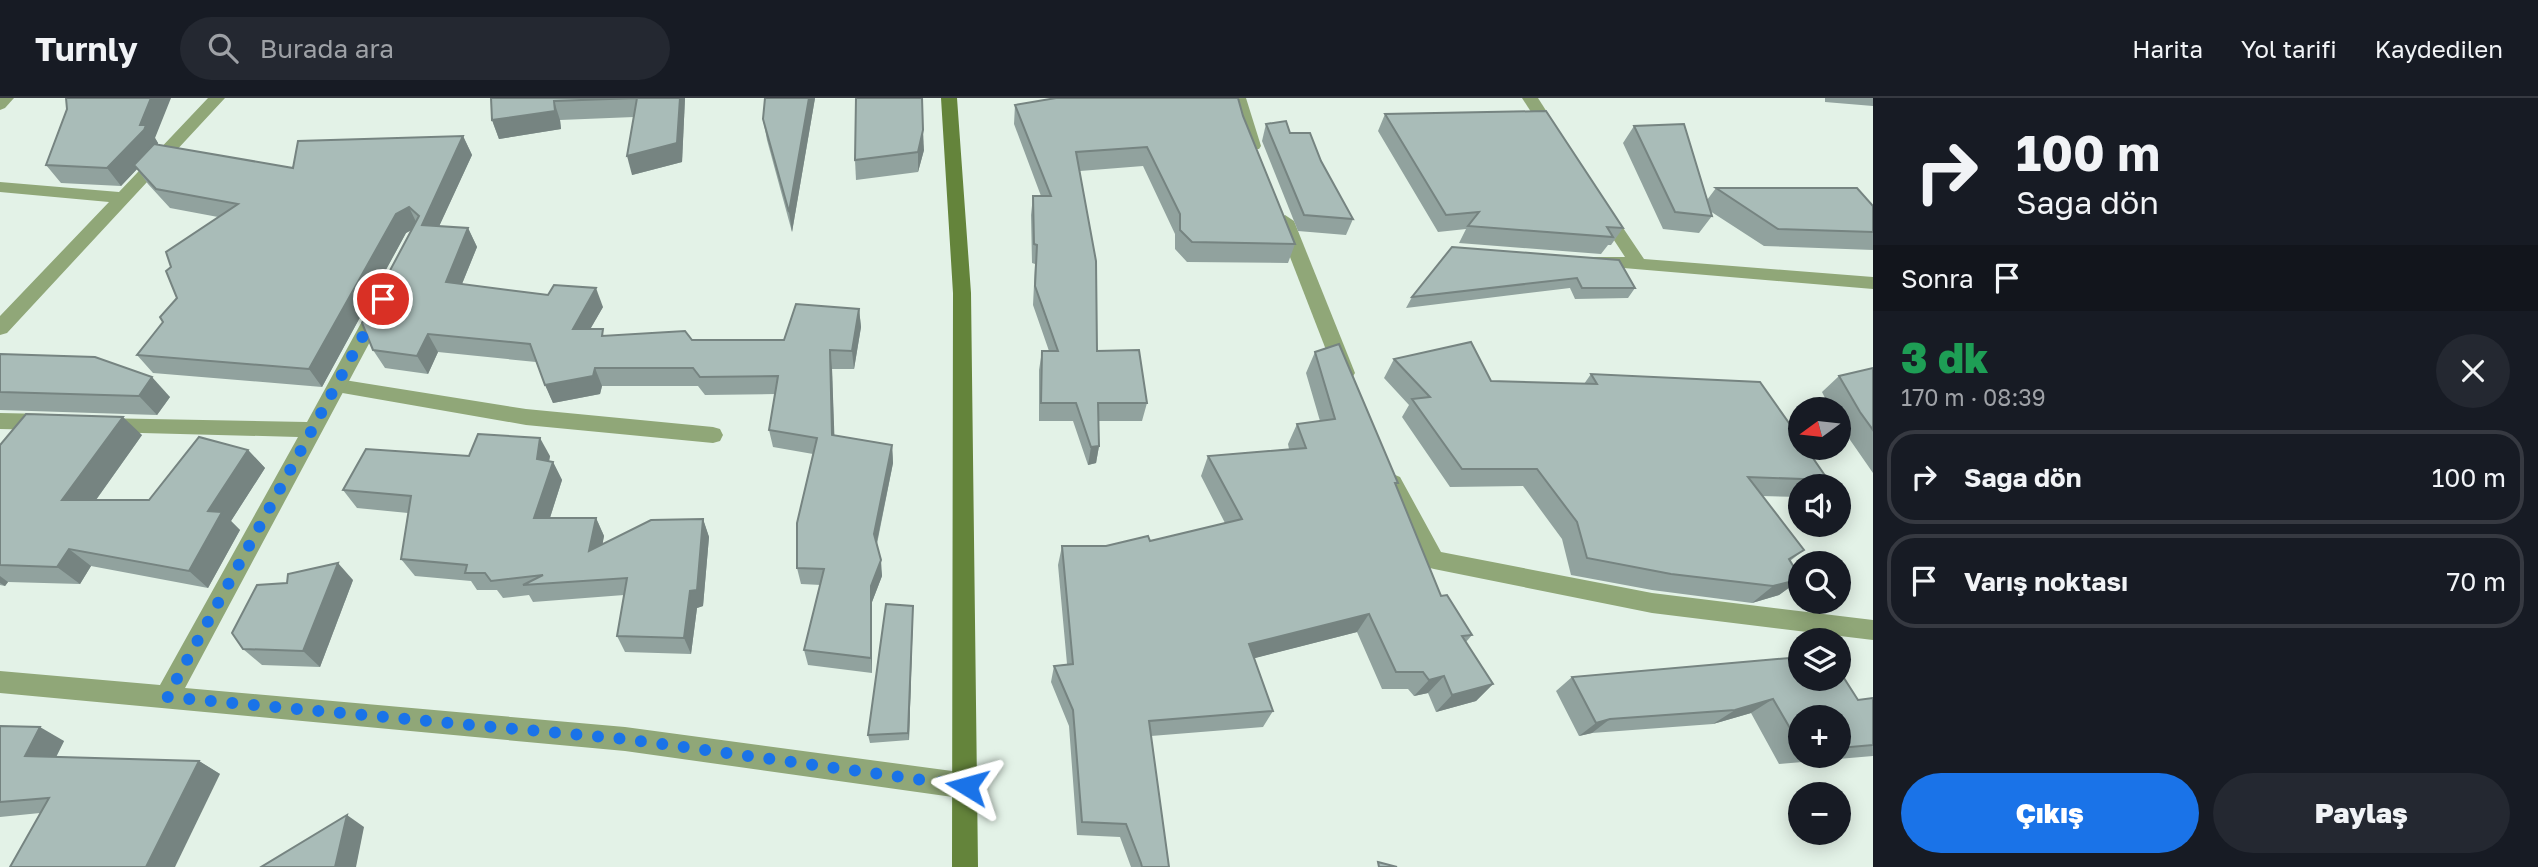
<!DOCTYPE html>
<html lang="tr">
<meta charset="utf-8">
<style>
body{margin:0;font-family:"Golos Text",sans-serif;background:#242831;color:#f1f3f6;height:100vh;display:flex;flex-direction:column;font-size:26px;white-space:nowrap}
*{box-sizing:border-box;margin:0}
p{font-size:23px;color:#9ea1a6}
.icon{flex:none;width:38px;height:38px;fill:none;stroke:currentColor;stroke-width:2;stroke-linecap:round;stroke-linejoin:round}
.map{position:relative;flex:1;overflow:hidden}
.side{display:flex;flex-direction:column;background:#171b24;width:665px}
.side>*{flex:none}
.guide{background:#171b24;color:#f1f3f6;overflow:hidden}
.needle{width:46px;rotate:255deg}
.controls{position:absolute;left:1788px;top:299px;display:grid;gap:14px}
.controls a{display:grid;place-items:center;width:63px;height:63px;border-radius:50%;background:#171b24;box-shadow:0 4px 18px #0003;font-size:35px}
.pin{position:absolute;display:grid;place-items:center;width:60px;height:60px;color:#fff;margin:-30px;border:4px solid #fff;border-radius:50%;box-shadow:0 2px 7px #0007}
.me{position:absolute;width:77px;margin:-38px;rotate:278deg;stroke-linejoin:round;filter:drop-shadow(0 0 5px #0008)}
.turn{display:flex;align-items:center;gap:24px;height:147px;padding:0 28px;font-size:32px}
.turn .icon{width:91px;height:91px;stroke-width:2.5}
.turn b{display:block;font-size:49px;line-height:60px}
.then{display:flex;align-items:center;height:66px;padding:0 28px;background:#0003;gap:14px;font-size:26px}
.round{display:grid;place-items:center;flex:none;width:74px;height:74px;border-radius:37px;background:#242831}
.head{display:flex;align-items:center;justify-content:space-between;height:119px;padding:0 28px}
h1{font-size:42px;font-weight:800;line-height:52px;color:#1e9e55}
.action{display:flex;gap:14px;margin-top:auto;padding:14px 28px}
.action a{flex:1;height:80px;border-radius:42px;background:#1a73e8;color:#fff;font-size:28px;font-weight:800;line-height:80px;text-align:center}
.action a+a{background:#242831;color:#f1f3f6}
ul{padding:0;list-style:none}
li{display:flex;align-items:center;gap:21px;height:94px;margin:0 14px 10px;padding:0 14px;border:4px solid #363941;border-radius:28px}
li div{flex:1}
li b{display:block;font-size:26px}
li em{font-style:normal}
header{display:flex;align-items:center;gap:42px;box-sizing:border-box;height:98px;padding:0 35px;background:#171b24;border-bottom:2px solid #363941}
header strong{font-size:33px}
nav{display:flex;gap:38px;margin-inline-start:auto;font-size:24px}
.search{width:490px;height:63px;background:#242831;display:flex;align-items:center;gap:18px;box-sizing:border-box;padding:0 24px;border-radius:38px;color:#9ea1a6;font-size:26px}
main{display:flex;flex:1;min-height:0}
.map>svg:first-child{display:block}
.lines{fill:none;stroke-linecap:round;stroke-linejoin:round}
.lane{fill:#90a778;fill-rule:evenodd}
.street{fill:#90a778;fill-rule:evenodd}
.secondary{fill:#64843b;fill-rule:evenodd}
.wall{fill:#91a29e;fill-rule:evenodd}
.shaded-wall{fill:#768481}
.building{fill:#a9bcb8;stroke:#768481;stroke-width:2}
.route{stroke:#1a73e8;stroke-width:12;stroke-dasharray:0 21.6}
</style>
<header>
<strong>Turnly</strong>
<div class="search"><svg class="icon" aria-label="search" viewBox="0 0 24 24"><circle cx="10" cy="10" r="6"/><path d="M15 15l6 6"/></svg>Burada ara</div>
<nav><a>Harita</a><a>Yol tarifi</a><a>Kaydedilen</a></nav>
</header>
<main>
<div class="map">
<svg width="1873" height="769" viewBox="0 0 1873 769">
<rect width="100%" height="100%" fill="#e3f2e7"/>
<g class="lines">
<polygon class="lane" points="338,281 526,311 713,329 720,331 723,337 720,343 713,345 526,327 331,293 328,288"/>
<g class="street">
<polygon points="0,0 14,0 5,10 0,12"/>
<polygon points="208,0 225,0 7,235 0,237 0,218 109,104 0,94 0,84 119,94"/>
<polygon points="1230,0 1246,0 1261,48 1259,51 1247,51 1245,48"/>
<polygon points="1522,0 1538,0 1561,36 1559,39 1547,39"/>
<polygon points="1603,107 1609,109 1644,161 1873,179 1873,191 1588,167 1585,163 1588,159 1625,159 1595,113"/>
<polygon points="1285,117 1294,123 1355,275 1352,280 1345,282 1335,275 1276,123"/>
<polygon points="379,203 388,210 185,590 625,629 967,675 976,679 980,688 976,697 967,701 625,653 0,595 0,573 160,587 298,339 104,334 97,332 94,326 97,320 307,324 372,205"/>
<polygon points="0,315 47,316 54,318 57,324 54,330 47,332 0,331"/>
<polygon points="1393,376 1400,379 1441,454 1652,495 1873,522 1873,542 1652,515 1434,471 1426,469 1382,385 1386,379"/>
</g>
<polygon class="secondary" points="941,0 957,0 971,195 978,769 952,769 953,195"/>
</g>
<g class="wall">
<polygon points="491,0 685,0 682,64 632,77 634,19 560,22 561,31 499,41 492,22"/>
<polygon points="765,0 815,0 792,134 767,42 763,21"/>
<polygon points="1825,0 1873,0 1873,8 1825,4"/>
<polygon points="1015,7 1243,18 1295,146 1288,165 1187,164 1175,151 1175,136 1143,68 1080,73 1097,253 1147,305 1142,323 1099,323 1099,348 1096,365 1088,367 1073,323 1039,323 1039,272 1042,253 1049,253 1033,207 1035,166 1032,165 1031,117 1033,98 1041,98 1014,26"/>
<polygon points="1385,16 1623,130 1611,147 1608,147 1601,156 1459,145 1466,131 1438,134 1378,33"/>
<polygon points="1266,26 1321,63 1353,121 1346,137 1298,133 1262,43"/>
<polygon points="1634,28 1707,102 1716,90 1873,108 1873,152 1764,148 1710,113 1712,118 1699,135 1663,131 1623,45"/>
<polygon points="463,38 472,57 439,128 468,130 477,149 462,186 603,209 590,231 606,238 692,242 784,242 859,211 861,229 854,271 832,271 834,337 892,347 893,365 877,446 882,478 872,504 872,575 808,567 804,552 821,487 801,486 797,470 813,356 773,349 769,332 775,296 705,297 698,288 602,288 600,296 553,305 536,264 438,254 428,276 385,270 373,252 412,132 406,135 322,289 153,275 137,257 163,224 177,200 218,119 170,110 148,86 137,71 121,88 61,85 46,67 155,40 158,45 158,47 293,70"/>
<polygon points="924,52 918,74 856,82 855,62"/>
<polygon points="1452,149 1635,190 1628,200 1575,201 1570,190 1406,210 1412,199"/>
<polygon points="1315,254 1398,385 1396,388 1441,498 1472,537 1466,544 1493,586 1476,603 1436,614 1428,595 1414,598 1408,591 1382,591 1357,534 1254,560 1273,613 1263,629 1151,638 1169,769 1131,769 1120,739 1077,737 1069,628 1051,584 1054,568 1067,566 1058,467 1062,448 1106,448 1150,443 1225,425 1201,378 1208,358 1289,351 1288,346 1297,326 1320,323 1306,275"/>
<polygon points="0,256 170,299 157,317 0,312"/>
<polygon points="1394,261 1491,283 1584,286 1591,276 1828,382 1820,388 1801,388 1801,399 1762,398 1804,452 1790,463 1801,481 1779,497 1752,505 1652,492 1571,477 1562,441 1523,388 1450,389 1402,319 1409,307 1384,280"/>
<polygon points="1873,270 1873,375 1839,326 1839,312 1831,312 1822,294 1839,278"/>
<polygon points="142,337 96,402 149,402 248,352 265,370 231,423 240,432 208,490 91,468 80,486 8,484 5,488 0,487 0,347"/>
<polygon points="469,358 550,358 549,363 553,364 562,382 550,420 596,420 604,438 602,447 703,421 709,439 703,508 697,510 691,556 625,554 617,538 624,497 533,504 529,497 503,500 497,492 477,492 471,483 415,478 401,461 408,415 357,410 343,392"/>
<polygon points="353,482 320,569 262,567 243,551"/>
<polygon points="913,508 909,642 870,645 868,637"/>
<path d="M1572,579l229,2 57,21 15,-2v58l-94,8 -28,-51 -38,11 -121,9 -13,3 -23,-45zM1801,620h38v38h-38z"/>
<polygon points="0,628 64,643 56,659 199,663 220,676 40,715 0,719"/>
</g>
<g class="shaded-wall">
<polygon points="151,0 171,0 155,40 158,45 157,50 121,88 107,70 140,27"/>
<polygon points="680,0 685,0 682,64 632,77 627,58"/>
<polygon points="809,0 815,0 792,134 789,114"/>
<polygon points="554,3 560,22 561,31 499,41 492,22"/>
<polygon points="923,32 924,52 918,74 918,54"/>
<polygon points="463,38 472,57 431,146 422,127"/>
<polygon points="409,109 418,128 406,135 322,289 309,271 396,116"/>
<polygon points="468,130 477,149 455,203 446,184"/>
<polygon points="596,190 603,209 580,249 573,231"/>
<polygon points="859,211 861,229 854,271 852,253"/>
<polygon points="428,236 438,254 428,276 417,258"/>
<polygon points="830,252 832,271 835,354 832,337"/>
<polygon points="595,270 602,288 600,296 553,305 545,287"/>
<polygon points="152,279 170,299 157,317 139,298"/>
<polygon points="123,319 142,337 83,420 62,402"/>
<polygon points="540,340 550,358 546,379 537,361"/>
<polygon points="892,347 893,365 875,453 874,436"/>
<polygon points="1099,348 1096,365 1088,367 1091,349"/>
<polygon points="248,352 265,370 231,423 240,432 208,490 189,473 208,413"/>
<polygon points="553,364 562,382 544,438 534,420"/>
<polygon points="596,420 604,438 598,471 589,453"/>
<polygon points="703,421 709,439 703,508 697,510 691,556 684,540 690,493"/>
<polygon points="69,451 91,468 80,486 57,469"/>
<polygon points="881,462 882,478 872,504 872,575 871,560 871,488"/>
<polygon points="338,465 353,482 320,569 303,553"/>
<polygon points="0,478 8,484 5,488 0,485"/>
<polygon points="1801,481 1779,497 1752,505 1773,488"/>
<polygon points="913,508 913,517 909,642 908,635"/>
<polygon points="1369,516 1357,534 1240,564 1249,546"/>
<polygon points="1444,578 1428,595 1414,598 1429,582"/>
<polygon points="1493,586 1476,603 1436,614 1452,597"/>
<polygon points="1773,601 1751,615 1713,626 1735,612"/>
<polygon points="1610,621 1592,635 1579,638 1596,625"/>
<polygon points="40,629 64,643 50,671 25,658"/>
<polygon points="199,663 220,676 175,769 146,769"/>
<polygon points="347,717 364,729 356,769 335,769"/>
</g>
<g class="building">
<polygon points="66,0 151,0 140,27 146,27 144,32 107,70 46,67 67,11"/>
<polygon points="491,0 680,0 677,45 627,58 637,0 554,3 555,13 492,22"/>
<polygon points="765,0 809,0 789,114 763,21"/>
<polygon points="856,0 922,0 923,32 918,54 855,62"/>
<polygon points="1056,0 1238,0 1243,18 1295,146 1192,144 1180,132 1180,116 1147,49 1076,54 1096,163 1097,253 1139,252 1147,305 1098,305 1099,348 1091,349 1076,305 1041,305 1042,253 1058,253 1035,188 1037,147 1034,146 1033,98 1051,98 1015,7"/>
<polygon points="1546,13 1623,130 1607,129 1613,139 1468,128 1479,114 1446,117 1385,16"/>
<polygon points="1286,23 1290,35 1310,35 1321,63 1353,121 1304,117 1266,26"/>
<polygon points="1684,26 1712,118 1675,114 1634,28"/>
<polygon points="463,38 422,127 468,130 446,184 548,197 554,187 596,190 573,231 603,231 602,238 685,233 692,242 784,242 796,206 859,211 852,253 830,252 832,337 892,347 874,436 881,462 871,488 871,560 804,552 824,471 797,470 797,425 817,340 769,332 778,278 700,279 693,270 595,270 593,278 545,287 530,246 428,236 417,258 373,252 362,225 419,118 409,109 396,116 309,271 137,257 163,224 160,219 177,200 166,173 171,169 166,154 238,106 156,91 134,67 154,46 293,70 298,43"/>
<polygon points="1716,90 1857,90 1873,108 1873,134 1778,131"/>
<polygon points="1452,149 1619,162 1635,190 1582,190 1577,180 1412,199"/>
<polygon points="1471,244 1491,283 1597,286 1591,276 1760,284 1801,342 1801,350 1806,350 1828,382 1748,379 1804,452 1789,461 1801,481 1773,488 1671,476 1587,460 1577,424 1537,371 1462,371 1412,301 1430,299 1394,261"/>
<polygon points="1339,246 1398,385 1395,385 1441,498 1447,497 1472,537 1462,538 1493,586 1452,597 1444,578 1429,582 1423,574 1396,574 1369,516 1249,546 1273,613 1149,623 1169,769 1142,769 1141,765 1126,726 1082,724 1073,612 1054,568 1073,566 1062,448 1106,448 1148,438 1150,443 1242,421 1208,358 1306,350 1297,326 1335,321 1315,254"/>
<polygon points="0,256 95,259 152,279 139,298 0,294"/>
<polygon points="1873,270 1873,332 1860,314 1839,278"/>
<polygon points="26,316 123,319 62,402 149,402 199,339 248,352 208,413 222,414 189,473 69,451 57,469 0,467 0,347"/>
<polygon points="478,336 540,340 537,361 553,364 534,420 596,420 589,453 651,422 703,421 697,492 690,493 684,540 617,538 627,480 523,487 543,477 491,483 485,475 465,475 467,467 401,461 411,398 343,392 366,351 469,358"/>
<polygon points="338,465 303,553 243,551 232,535 257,487 287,485 288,476"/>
<polygon points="886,506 913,508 908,635 868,637"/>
<polygon points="1801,559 1801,581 1839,581 1839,577 1842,577 1858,602 1873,600 1873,647 1839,650 1839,620 1801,620 1801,649 1773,601 1735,612 1610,621 1596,625 1572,579"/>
<polygon points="0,628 40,629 25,658 199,663 146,769 10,769 49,700 0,704"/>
<polygon points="347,717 335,769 261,769"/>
<polygon points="1378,764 1397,769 1379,769"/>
</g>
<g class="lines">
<polyline class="route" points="383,201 167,599 625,641 967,688"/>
</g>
</svg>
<div class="controls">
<a><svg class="needle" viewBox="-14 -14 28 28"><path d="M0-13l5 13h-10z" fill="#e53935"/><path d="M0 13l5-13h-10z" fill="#9ea1a6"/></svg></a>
<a><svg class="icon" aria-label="sound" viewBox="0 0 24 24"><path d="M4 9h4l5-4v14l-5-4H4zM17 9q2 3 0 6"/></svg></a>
<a><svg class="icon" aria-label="search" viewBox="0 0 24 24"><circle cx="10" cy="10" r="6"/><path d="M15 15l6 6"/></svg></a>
<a><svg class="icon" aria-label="layers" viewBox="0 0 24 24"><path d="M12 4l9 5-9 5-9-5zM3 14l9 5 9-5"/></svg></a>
<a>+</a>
<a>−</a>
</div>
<div class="pin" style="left:383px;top:201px;background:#d93025"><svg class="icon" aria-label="arrive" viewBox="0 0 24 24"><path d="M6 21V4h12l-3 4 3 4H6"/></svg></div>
<svg class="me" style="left:967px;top:688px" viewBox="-20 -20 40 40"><path d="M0-17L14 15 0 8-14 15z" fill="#1a73e8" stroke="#fff" stroke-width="4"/></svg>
</div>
<section class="side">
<div class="guide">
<div class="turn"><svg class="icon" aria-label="right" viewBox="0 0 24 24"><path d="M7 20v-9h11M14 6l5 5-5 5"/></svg><div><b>100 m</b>Sağa dön</div></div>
<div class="then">Sonra<svg class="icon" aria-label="arrive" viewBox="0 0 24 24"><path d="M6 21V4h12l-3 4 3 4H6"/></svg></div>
</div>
<div class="head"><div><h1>3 dk</h1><p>170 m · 08:39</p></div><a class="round"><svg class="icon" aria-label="close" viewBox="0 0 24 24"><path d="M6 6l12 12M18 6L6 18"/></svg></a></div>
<ul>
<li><svg class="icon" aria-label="right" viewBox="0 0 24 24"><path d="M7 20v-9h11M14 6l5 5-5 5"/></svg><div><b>Sağa dön</b></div><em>100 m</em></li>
<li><svg class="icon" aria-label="arrive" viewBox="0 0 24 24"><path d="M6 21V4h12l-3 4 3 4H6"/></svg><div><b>Varış noktası</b></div><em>70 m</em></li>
</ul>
<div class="action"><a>Çıkış</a><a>Paylaş</a></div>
</section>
</main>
